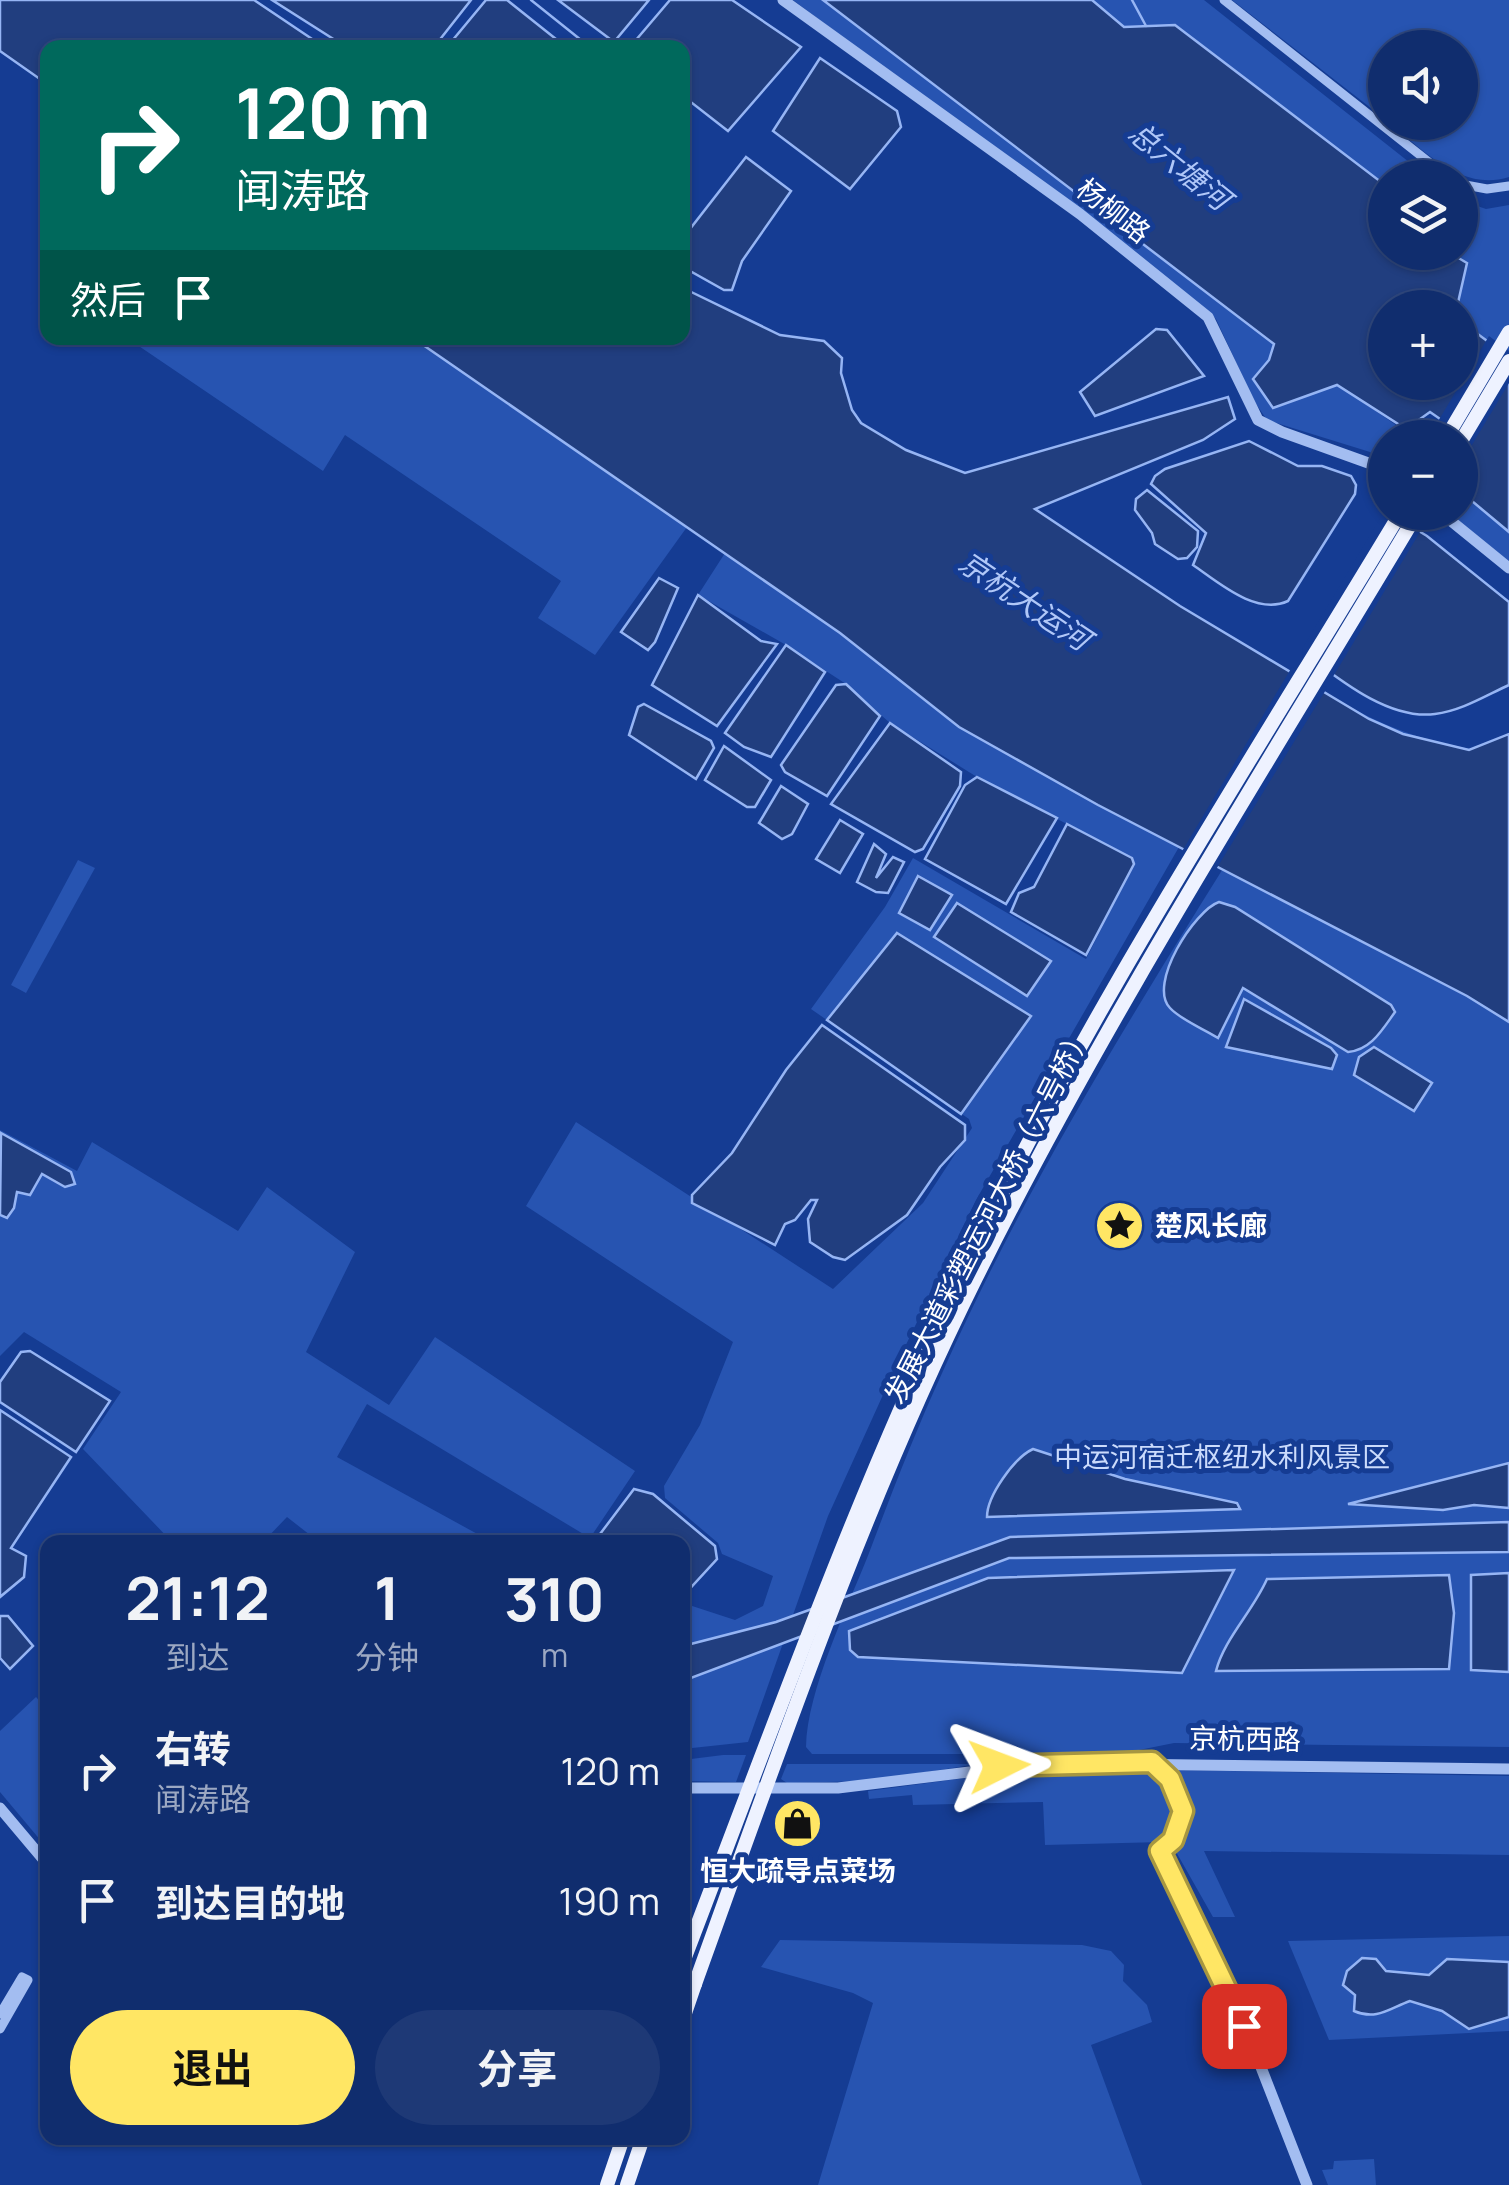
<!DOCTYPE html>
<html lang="zh">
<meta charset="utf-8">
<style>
body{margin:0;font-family:Manrope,"Noto Sans SC",sans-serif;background:#1e3976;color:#f1f3f6;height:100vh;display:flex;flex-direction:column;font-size:38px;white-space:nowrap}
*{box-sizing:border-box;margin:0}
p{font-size:32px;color:#9ca8c2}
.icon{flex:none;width:55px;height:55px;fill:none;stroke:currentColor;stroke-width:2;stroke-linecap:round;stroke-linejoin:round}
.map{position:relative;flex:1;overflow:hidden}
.side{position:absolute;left:40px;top:1535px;width:650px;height:610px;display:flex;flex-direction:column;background:#102d6e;border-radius:20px;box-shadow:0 2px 8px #0004,0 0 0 2px #304981}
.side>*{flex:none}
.guide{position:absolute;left:40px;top:40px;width:650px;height:305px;border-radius:20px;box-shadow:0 2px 8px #0004,0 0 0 2px #304981;background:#00695c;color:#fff;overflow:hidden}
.fabs{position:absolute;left:1368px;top:30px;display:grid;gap:20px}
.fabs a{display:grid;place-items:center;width:110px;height:110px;border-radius:50%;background:#102d6e;box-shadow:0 2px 8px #0004,0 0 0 2px #304981;font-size:50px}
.pin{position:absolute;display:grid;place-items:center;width:85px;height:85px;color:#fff;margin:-42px;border-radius:20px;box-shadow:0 5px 15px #0006}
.me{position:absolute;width:110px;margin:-55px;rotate:87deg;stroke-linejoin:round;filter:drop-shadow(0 0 8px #0008)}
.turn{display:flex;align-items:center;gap:35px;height:210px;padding:0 30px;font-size:45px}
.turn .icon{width:130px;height:130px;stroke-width:2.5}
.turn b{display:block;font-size:70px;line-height:85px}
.then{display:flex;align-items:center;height:95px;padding:0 30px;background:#0003;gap:20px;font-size:38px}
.eta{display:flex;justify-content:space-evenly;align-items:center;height:170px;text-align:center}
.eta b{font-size:60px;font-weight:700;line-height:70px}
.cta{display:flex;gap:20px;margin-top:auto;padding:20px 30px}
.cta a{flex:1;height:115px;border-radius:60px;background:#ffe664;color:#111;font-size:40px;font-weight:700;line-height:115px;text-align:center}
.cta a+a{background:#1e3976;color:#f1f3f6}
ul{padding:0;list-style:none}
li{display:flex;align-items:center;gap:30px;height:130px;padding:0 30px}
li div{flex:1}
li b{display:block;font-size:38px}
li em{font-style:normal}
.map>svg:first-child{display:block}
.green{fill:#2754b1}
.water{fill:#213e7f;stroke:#96b5f4;stroke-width:2.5}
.pier{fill:#153c93}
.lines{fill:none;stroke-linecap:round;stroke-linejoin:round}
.stream{stroke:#96b5f4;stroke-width:2.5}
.minor{stroke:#a3bdf1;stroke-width:9}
.tertiary{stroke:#a3bdf1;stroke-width:11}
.primary{stroke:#eef2ff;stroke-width:14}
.primary-bridge{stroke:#eef2ff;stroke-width:14}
.route-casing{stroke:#a69641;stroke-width:25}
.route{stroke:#ffe664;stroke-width:18}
.labels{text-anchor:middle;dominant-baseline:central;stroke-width:10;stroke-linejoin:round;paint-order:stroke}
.street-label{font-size:28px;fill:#fff;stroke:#153c93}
.poi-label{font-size:28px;font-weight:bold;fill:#fff;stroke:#153c93;text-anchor:start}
.park-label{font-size:28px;fill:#cbdbfc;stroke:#153c93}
.water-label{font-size:30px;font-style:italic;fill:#b0c7f8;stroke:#153c93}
</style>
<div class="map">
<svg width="1509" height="2185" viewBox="0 0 1509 2185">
<rect width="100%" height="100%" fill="#153c93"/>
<g class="green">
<polygon points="793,0 823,0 1274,344 1269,360 1337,384 1413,437 1385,438 1385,464 1370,452 1267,420 1254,401 1216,319 1202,306"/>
<polygon points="1092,0 1204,0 1428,177 1385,178 1385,185 1176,25 1124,27"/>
<path d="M1232,0h277v177c-49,15 -85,-27 -120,-54l71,-1v-74h-75v71z"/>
<polygon points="1460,200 1486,209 1509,205 1509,357 1460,321 1457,307 1467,263 1450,253 1460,252"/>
<polygon points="127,338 413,338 687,527 595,655 538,618 561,581 345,435 323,471"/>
<polygon points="1460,491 1509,532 1509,561 1447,513 1460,512"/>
<polygon points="725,553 1098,805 1179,847 976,1200 902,1353 828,1516 748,1742 683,1749 683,1603 735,1620 763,1606 773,1576 722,1554 718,1543 665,1498 664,1486 700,1425 733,1342 526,1206 576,1122 833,1289 923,1203 972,1128 969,1119 811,1009 885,907 913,858 1086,959 1134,864 1132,858 977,777 890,723 846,684 786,645 698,595"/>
<path d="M1331,696c59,36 110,51 178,58v993l-335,-4 -55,11h-307l-6,-7c1,-57 42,-140 63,-194 23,-61 47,-123 74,-182 106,-237 252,-455 388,-675z"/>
<polygon points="78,860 95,868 26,993 11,985"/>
<polygon points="0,1130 77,1171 92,1142 238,1231 267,1187 355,1252 306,1352 389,1405 435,1337 635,1471 590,1538 367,1404 337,1457 492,1542 319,1542 287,1517 263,1542 172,1542 83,1449 121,1392 24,1332 0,1356"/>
<polygon points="36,1697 47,1709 47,1848 0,1792 0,1731"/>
<polygon points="723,1755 746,1755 736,1782 683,1781 683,1760"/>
<polygon points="787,1764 979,1764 867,1781 787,1783 781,1779"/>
<polygon points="1032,1769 1154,1773 1162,1779 1175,1806 1172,1825 1162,1842 1045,1845 1043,1802 913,1805 912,1795 869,1799 868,1791"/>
<polygon points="1171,1770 1509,1776 1509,1855 1204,1851 1235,1917 1213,1917 1175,1850 1188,1801"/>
<polygon points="1509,1936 1509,2031 1329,2040 1288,1941"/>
<polygon points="780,1940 1082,1945 1111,1951 1124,1965 1123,1981 1147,2005 1152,2022 1091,2045 1142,2185 818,2185 873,2003 853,1993 761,1967"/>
<polygon points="1374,2159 1376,2185 1328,2185 1322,2170 1333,2169 1334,2161"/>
</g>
<g class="water">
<polygon points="0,0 254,0 324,47 48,48 47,84 0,51"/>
<polygon points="272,0 471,0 434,47 346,47"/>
<polygon points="486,0 507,0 566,47 447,47"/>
<polygon points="558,0 649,0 614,42"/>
<polygon points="670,0 732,0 801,47 728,131 683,96 682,48 630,47"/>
<polygon points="823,0 1092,0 1124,27 1175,25 1385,185 1385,252 1450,253 1467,263 1457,307 1385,308 1385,382 1460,382 1460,321 1509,357 1509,532 1460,491 1469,439 1430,412 1406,429 1337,385 1273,408 1253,379 1269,360 1274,344"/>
<polygon points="820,58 897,111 901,127 850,189 773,131"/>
<polygon points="746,157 791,191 742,261 732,290 724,290 683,267 683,238"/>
<polygon points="683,288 780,335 824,341 842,358 841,373 852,410 861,423 906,450 965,473 1228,397 1235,419 1203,440 1035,509 1180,606 1369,719 1403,734 1469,750 1509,734 1509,1022 1467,996 1098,805 959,727 840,633 413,338 682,338"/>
<polygon points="1156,329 1167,330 1204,376 1095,416 1080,392"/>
<path d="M1249,441l49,25h24l29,10 5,9 -1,9 -67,107c-32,15 -70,-19 -95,-36l13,-32 -55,-49 4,-8 10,-7z"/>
<polygon points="1147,490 1198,531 1197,547 1187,558 1178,559 1155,544 1152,533 1135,510 1136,499"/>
<path d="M1389,513l38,23 82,66v83c-24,11 -48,26 -74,29 -46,6 -95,-34 -128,-59z"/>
<polygon points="659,578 678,588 655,642 648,650 621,632"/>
<polygon points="698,595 761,641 777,644 717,726 652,685"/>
<polygon points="786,645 825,672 771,757 744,747 725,733"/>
<polygon points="846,684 880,716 827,796 785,772 781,765 836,685"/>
<polygon points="644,704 711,741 714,748 696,779 629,735 638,707"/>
<polygon points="890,723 961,772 960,786 923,849 915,852 831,804"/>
<polygon points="724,746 771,780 755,807 747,807 705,780"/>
<polygon points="977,777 1057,818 1006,904 925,859 965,785"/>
<polygon points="781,786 808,804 792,834 782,839 759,823"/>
<polygon points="840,820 863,834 840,873 816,859"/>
<polygon points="1067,824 1132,858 1134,864 1086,955 1011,912 1019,893 1034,887"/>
<polygon points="874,844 886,854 876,878 893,857 904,862 888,893 876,892 857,882"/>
<polygon points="918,876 952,895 930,930 899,913"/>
<path d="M1219,902l16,5 156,98 4,7c-13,18 -24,38 -47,40l-105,-64 -25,50c-14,-9 -37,-18 -48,-30 -23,-24 25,-98 49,-106z"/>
<polygon points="957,903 1051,961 1027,996 934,937"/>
<polygon points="897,933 1031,1016 961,1114 827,1020"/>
<polygon points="1244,999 1331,1048 1337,1055 1332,1069 1226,1047"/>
<polygon points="822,1025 965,1125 965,1140 940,1167 907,1215 845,1260 833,1257 810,1242 808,1219 817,1200 811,1200 795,1220 785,1224 775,1245 692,1203 692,1195 732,1153 786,1070"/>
<polygon points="1374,1047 1432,1083 1414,1111 1354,1075 1359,1057"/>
<polygon points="1,1133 71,1172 75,1184 65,1187 42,1174 30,1195 17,1192 14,1208 7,1218 0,1215"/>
<polygon points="30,1351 110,1401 76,1452 0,1402 0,1382 21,1352"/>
<polygon points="0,1410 71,1457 11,1548 26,1556 24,1577 0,1597"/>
<path d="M1033,1449l92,30 112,24 3,6 -253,8c0,-21 27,-59 46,-68z"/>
<polygon points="1509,1463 1509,1508 1474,1505 1443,1510 1348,1504"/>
<polygon points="634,1489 653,1494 715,1546 717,1559 683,1596 682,1542 594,1542"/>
<polygon points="1509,1522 1509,1552 1009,1558 683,1681 683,1646 776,1622 1010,1537"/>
<polygon points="1234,1570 1182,1673 858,1657 850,1650 849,1631 988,1578"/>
<polygon points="1509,1573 1509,1672 1471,1670 1471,1575"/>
<path d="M1449,1575l5,38 -5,56 -233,2c8,-32 37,-60 51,-92z"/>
<polygon points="0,1616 8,1616 33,1646 10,1669 0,1658"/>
<path d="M1362,1958l14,1 10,12 43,4 18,-16 62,3v55l-40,12 -27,-18 -32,-10c-20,7 -33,20 -56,10l1,-16 -12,-10 4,-14z"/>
</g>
<g class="pier">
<polygon points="1489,336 1509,351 1509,383 1460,465 1464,441 1437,423"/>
<polygon points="1385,510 1399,512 1423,527 1331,680 1303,658 1302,649"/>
<polygon points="1292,667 1327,688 1215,871 1181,853"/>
</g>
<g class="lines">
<g class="stream">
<polyline points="531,0 591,48"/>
<polyline points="1132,0 1146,26"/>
</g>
<g class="minor">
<polyline points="1224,0 1449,178"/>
<polyline points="1460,184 1487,189 1509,186"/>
<polyline points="0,2014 22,1977 28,1980 0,2029"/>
</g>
<g class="tertiary">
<polyline points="783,0 1080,214 1208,317 1258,420 1282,432 1385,469"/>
<polyline points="1440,512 1509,568"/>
<path d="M1153,1762c26,26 44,61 7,89l97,206 50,128"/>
<polyline points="682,1788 838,1788 1042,1763 1509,1769"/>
<polyline points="0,1808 48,1865"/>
</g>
<g class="primary">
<polyline points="1446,438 1509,332"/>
<polyline points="1460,443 1509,361"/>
<polyline points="682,2022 695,1984"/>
<polyline points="607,2185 623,2138"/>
<polyline points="627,2185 643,2138"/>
</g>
<g class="primary-bridge">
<path d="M682,1965c87,-226 168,-455 272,-674 127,-270 293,-523 447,-779"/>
<path d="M695,1984c86,-238 168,-479 281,-706 131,-264 291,-513 442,-766"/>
</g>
</g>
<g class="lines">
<defs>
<polyline id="route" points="999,1766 1152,1762 1170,1779 1183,1811 1173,1840 1160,1851 1244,2026"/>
</defs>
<use href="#route" class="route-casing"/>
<use href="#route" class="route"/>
</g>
<defs>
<symbol id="sight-disc" viewBox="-11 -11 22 22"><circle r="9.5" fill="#ffe664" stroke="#153c93"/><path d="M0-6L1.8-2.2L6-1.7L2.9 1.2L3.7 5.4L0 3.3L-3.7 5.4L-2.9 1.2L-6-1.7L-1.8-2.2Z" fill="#111"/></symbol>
<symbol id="shop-disc" viewBox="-11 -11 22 22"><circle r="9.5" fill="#ffe664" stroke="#153c93"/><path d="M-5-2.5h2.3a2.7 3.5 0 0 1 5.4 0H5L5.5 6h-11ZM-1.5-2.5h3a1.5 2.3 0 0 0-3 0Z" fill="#111"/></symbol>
</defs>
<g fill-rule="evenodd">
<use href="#sight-disc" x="1092" y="1198" width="55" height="55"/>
<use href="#shop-disc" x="770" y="1796" width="55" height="55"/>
</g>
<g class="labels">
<g class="street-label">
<text transform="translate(1114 210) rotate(38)">杨柳路</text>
<text transform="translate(987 1214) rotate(-63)">发展大道彩塑运河大桥（六号桥）</text>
<text transform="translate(1245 1738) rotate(1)">京杭西路</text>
</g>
<g class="poi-label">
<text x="1155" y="1225">楚风长廊</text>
<text x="798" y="1870" text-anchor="middle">恒大疏导点菜场</text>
</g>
<g class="park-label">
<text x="1222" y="1456">中运河宿迁枢纽水利风景区</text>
</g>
<g class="water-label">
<text transform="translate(1180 165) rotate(39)">总六塘河</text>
<text transform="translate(1025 600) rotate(34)">京杭大运河</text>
</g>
</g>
</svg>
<div class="fabs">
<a><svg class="icon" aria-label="sound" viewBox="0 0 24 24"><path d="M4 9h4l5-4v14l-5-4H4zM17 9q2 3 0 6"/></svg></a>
<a><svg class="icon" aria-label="layers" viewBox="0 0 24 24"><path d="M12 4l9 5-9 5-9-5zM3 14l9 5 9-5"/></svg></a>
<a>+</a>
<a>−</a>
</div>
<div class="pin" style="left:1244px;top:2026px;background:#d93025"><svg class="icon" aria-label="arrive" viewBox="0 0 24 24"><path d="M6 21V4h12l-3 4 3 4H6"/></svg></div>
<svg class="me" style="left:999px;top:1766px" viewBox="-20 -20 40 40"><path d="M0-17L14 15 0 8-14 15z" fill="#ffe664" stroke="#fff" stroke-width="4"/></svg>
<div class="guide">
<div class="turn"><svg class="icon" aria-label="right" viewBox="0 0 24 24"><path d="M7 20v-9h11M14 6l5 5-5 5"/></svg><div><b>120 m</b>闻涛路</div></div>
<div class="then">然后<svg class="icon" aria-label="arrive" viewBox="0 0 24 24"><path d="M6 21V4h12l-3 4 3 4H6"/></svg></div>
</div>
<section class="side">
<div class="eta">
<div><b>21:12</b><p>到达</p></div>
<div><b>1</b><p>分钟</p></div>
<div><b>310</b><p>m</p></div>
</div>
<ul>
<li><svg class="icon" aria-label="right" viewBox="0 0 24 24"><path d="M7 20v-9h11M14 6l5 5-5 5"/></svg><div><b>右转</b><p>闻涛路</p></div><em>120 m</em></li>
<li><svg class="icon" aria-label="arrive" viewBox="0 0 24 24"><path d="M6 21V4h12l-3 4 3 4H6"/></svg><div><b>到达目的地</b></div><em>190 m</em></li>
</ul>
<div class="cta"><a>退出</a><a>分享</a></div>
</section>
</div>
